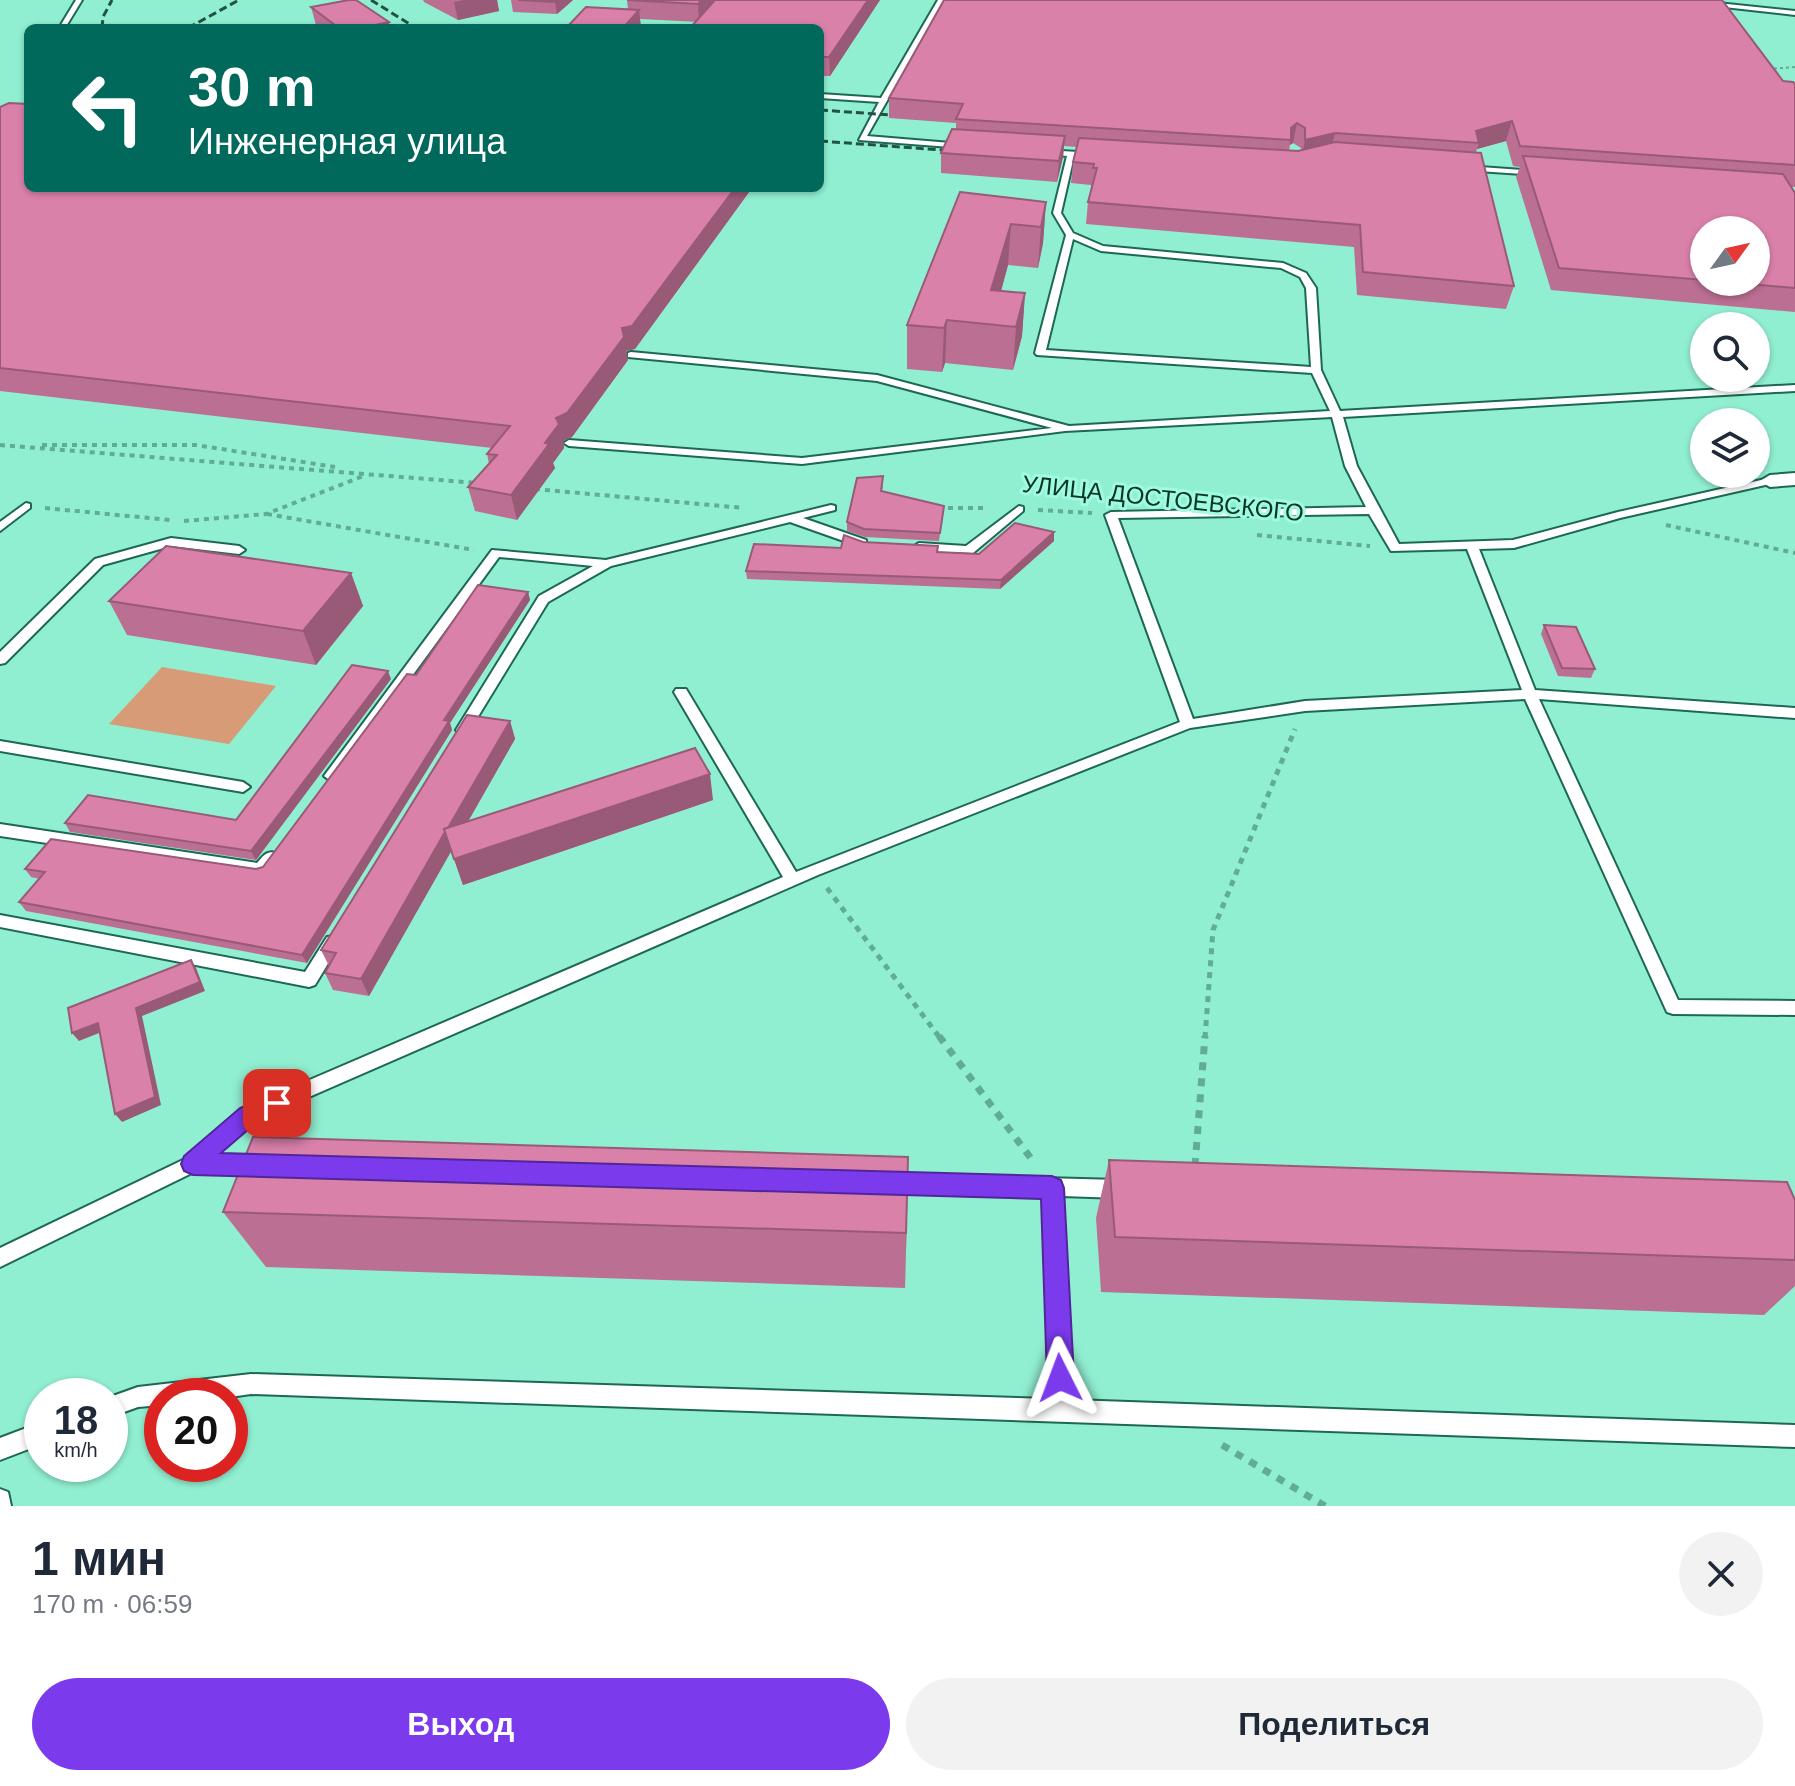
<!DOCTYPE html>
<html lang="ru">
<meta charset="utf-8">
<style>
body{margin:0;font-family:Helvetica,sans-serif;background:#f2f2f3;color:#1f2937;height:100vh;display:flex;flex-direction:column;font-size:30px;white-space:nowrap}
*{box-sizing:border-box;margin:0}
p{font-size:26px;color:#747a83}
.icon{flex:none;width:44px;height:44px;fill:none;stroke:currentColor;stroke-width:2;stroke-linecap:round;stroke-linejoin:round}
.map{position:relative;height:1506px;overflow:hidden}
.side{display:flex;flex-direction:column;background:#fff;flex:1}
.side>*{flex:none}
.guide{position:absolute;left:24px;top:24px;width:800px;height:168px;border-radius:12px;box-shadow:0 2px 6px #0004;background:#00695c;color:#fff;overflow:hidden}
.needle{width:52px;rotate:57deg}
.fabs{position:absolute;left:1690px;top:216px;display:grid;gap:16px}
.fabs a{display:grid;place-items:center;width:80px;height:80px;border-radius:50%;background:#fff;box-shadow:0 2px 6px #0004;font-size:40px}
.speed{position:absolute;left:24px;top:1378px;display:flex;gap:16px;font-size:40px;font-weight:700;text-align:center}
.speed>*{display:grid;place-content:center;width:104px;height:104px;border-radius:50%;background:#fff;box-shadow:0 2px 6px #0004;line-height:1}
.speed small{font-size:20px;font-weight:400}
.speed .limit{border:12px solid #d22;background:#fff;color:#111}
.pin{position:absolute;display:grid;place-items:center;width:68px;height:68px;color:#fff;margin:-34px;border-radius:16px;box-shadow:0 4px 12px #0006}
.me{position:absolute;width:88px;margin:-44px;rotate:357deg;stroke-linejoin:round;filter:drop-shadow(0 0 6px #0008)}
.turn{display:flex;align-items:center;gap:28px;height:168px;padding:0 32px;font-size:36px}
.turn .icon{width:104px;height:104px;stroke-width:2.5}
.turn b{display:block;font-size:56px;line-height:68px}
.round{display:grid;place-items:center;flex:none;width:84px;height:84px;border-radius:42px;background:#f2f2f3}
.headline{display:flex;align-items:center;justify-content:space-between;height:136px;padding:0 32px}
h1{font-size:48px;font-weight:800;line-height:60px}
.button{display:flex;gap:16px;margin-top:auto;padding:16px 32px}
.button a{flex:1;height:92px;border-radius:48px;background:#7c3aed;color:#fff;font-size:32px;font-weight:800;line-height:92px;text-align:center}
.button a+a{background:#f2f2f3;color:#1f2937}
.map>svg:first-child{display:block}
.green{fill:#d89b77}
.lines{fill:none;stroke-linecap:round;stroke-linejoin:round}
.lane-casing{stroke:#1d6854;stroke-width:4}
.street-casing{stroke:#1d6854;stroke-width:4}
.path-far3{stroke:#61ac94;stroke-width:2;stroke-dasharray:3 3;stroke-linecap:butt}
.path-far2{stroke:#61ac94;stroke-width:4;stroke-dasharray:5 5;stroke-linecap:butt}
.path-far1{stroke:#61ac94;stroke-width:5;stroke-dasharray:6 6;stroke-linecap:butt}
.path{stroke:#61ac94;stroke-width:7;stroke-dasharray:8 8;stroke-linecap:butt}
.lane{fill:#fff;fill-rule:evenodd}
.street{fill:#fff;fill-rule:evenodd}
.rail{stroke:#215244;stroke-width:3;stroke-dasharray:8 4;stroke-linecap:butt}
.wall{fill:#bb6f92;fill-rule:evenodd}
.shaded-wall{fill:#995a77}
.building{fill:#da81aa;stroke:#995a77;stroke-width:2}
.route{fill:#7c3aed;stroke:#51269a;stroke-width:2}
.labels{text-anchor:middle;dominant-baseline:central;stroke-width:6;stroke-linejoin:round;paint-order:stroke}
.street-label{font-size:24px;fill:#0c352a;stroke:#9ffcde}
</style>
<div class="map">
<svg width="1795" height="1506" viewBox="0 0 1795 1506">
<rect width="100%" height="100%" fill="#91efd1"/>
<polygon class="green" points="162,667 276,686 229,744 109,724"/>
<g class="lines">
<defs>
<g id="lane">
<polygon points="76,0 82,0 65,28 59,28"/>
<polygon points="938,0 944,0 867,136 963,144 967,146 963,148 859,140 879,102 820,98 820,94 881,98"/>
<polygon points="1708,2 1795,11 1795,15 1706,5"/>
<path d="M1045,150l50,3 4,2 -4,2 -21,-1 -13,57 12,20 30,13 180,17 23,10 10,15 5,82 19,41 455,-26v6l-452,26 14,49 42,78 114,-4 105,-28 152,-34 4,1v4l-154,35 -106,30 -35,1 56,141 260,18v10l-256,-19 139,301 117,1v14l-122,-1 -6,-2 -142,-313 -220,12 -115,17 -372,147 -564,246 -39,35 44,1 6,2 3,6 -3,6 -6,2 -65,-1 -194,95v-19l187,-90 55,-49 541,-232 -109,-185 2,-3h10l110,183 384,-150 -75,-207 6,-3 255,-5 -21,-41 -13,-49 -267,14 -263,33 -233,-18 -5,-3 5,-3 233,18 250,-30 -175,-47 -249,-24v-4l3,-1 246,23 192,51 261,-15 -18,-38 -275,-18 -2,-2 31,-118 -13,-22 14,-57 -19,-2h-3zM1073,239l28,12 180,17 19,9 6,11 5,79 -265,-17zM1369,514l22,37 76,-2 55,141 -217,11 -112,18 -75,-201z"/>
<polygon points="1466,166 1537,171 1541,173 1537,175 1463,170 1463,166"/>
<polygon points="26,503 30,504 30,508 0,531 0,522"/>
<polygon points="831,505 835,506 835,510 803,518 866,540 866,546 858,546 790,522 611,566 548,602 468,733 463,735 456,730 539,596 593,566 499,557 336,780 331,781 324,776 492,550 606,560"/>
<polygon points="1019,506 1023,507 1023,511 973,553 919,551 913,547 919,543 966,546"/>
<polygon points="171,538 239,546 245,550 239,554 171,546 103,565 5,663 0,664 0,652 95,559"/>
<polygon points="0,741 243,782 250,787 243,792 0,751"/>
<path d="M0,824l257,39c6,-7 10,-13 19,-10l3,4 -13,16 -5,2 -261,-39z"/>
<polygon points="0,915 305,972 327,937 333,936 339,937 341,942 315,985 309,987 0,927"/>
<polygon points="892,1174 1119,1180 1126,1183 1128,1189 1126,1195 1119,1198 1062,1196 1072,1400 1795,1425 1795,1447 251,1394 230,1397 162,1396 162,1405 138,1407 110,1417 110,1397 138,1387 251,1374 1051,1399 1043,1196 892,1192 885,1189 883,1183 885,1177"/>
<polygon points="42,1422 42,1444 0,1460 0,1438"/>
<polygon points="0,1489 8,1492 11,1506 0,1506"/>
</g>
<polygon id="street" points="1795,473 1795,485 1770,487 1760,481 1770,475"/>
</defs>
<use href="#lane" class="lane-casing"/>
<use href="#street" class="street-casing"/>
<polyline class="path-far3" points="1768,69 1795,67"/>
<g class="path-far2">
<polyline points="0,445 477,483"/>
<polyline points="42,445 196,445 335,467"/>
<polyline points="535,489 744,508"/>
<polyline points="45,508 170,520"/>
<polyline points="938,508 988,508"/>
<polyline points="1038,510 1092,513"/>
<polyline points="267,514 474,550"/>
<polyline points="184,521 266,514 366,475"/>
<polyline points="1666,525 1795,553"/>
<polyline points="1257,535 1370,546"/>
</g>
<g class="path-far1">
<polyline points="827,888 940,1038"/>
<polyline points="1205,1038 1213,930 1295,729"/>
</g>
<g class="path">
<polyline points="939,1036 1033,1161"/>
<polyline points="1195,1166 1205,1036"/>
<polyline points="1222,1445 1325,1506"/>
</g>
<use href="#lane" class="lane"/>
<use href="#street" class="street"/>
<g class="rail">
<polyline points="371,0 416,28"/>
<polyline points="102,28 103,17 112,0"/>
<polyline points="188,28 239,0"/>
<polyline points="820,110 891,115"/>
<polyline points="820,141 942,150"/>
</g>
</g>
<g class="wall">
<polygon points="423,0 497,0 499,11 458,20 424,2"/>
<polygon points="511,0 573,0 557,14 513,12"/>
<polygon points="627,0 880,0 830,76 820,76 820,28 640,19 641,28 566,28 628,9"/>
<polygon points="311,7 390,28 319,28 316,25"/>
<path d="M1783,81l12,3v103h-4l4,6v119l-244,-22 -35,-113 4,-10 -7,-1 -7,-25 -29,8 -1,3 38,134 -8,23 -149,-14 -3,-48 -268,-23 2,-22 3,-13v-4l-20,-2 2,-21 4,-15 -13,-1 -1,11 -6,25 -116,-9v-20l15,-24v-6l-67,-5v-20zM1293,143l8,5v3h-12l1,-6zM1704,230l52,52h-52z"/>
<polygon points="0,107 28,188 752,188 635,349 626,351 628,360 572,437 563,441 564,448 553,463 555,468 517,520 475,511 468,487 489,464 487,454 492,448 0,391"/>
<polygon points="960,192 1046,202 1043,243 1038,268 1008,265 1001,291 1025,293 1022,336 1013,370 945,363 942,372 907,369 907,325"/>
<polygon points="883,485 882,491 944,506 939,541 865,537 847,531 847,522"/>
<polygon points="1054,541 1000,589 747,579 746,571 841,548 863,542 938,552 979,554"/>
<polygon points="351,573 363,606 316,665 127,635 109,601"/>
<polygon points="528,592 530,600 450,723 452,730 307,963 26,911 19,902 40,879 31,877 25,869 256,869 263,867 416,675"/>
<polygon points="1544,625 1595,669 1591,678 1558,676 1541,634"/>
<polygon points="391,679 256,860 70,832 65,823 236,820"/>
<polygon points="510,721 515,739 467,822 713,800 463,885 451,850 369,996 333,990 325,973 329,966 321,950"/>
<polygon points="908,1157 905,1288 266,1267 223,1212"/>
<polygon points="1109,1160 1795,1200 1795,1286 1764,1315 1101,1292 1096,1218"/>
</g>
<g class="shaded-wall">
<polygon points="464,0 497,0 499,11 458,20 454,2"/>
<polygon points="557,0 573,0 557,14 555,2"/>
<polygon points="701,0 718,0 699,22 698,4"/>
<polygon points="868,0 880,0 830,76 829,57"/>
<polygon points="639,10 641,28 623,28"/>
<polygon points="389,22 390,28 361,28"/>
<polygon points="1512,121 1506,141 1477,149 1479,143 1476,131"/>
<polygon points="1297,123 1293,143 1290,145 1291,128"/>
<polygon points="1335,133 1330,153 1301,160 1305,140"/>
<polygon points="1065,136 1063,157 1057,182 1059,161"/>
<polygon points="735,188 752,188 635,349 626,351 628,360 572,437 563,441 564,448 553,463 555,468 517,520 511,495 545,443 556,418 622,328"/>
<polygon points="1046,202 1043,243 1038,268 1041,227"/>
<polygon points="1011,224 1008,265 992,324 991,290"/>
<polygon points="1025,293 1022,336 1013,370 1016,327"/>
<polygon points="947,320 945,363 942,372 944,328"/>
<polygon points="1054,532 1054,541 1000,589 1001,580"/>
<polygon points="351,573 363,606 316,665 303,631"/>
<polygon points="528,592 530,600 450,723 452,730 307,963 302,955 444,720"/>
<polygon points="388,671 391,679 256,860 251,851"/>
<polygon points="510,721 515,739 369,996 361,979"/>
<polygon points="710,774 713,800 463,885 454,859"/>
<polygon points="191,960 196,968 205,991 142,1016 161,1105 122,1122 115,1114 136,1008"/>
<polygon points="98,1023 104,1031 79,1041 72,1033"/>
<polygon points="908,1157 907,1214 905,1288 906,1233"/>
</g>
<g class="building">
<polygon points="349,0 356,0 389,22 361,28 339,28 311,7"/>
<polygon points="518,0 557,0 555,2"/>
<polygon points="627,0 701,0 698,4"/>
<polygon points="715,0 868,0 829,57 820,57 820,28 690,28"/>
<polygon points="944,0 1722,0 1783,81 1793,82 1795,84 1795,165 1520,146 1512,121 1476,131 1479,143 1335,133 1305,140 1305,128 1297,123 1291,128 1291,140 956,119 963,104 889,98"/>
<polygon points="586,7 639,10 623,28 566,28"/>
<polygon points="9,103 28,104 28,188 735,188 632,326 622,328 624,337 567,413 556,418 559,424 545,443 549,444 511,495 468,487 497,455 487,454 510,426 0,368 0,107"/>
<polygon points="952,129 1065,136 1059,161 941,153"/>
<polygon points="1079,138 1298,151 1335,142 1481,153 1514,286 1363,272 1360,225 1088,202 1097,168 1093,168 1094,164 1073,162"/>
<polygon points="1523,156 1783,174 1795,193 1795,288 1725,282 1756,282 1756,230 1704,230 1704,280 1559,268"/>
<polygon points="960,192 1046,202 1041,227 1011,224 991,290 1025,293 1016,327 947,320 944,328 907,325"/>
<polygon points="883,476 881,491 944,506 940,533 864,529 847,522 857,478"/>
<polygon points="1015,523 1054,532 1001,580 746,571 754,544 841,548 844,535 863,542 938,546 937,552 979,554"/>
<polygon points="166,546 351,573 303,631 109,601"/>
<polygon points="478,585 528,592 444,720 449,721 302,955 19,902 45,872 25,869 51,839 256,869 263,867 407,674 416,675"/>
<polygon points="1544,625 1576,627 1595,669 1562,668"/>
<polygon points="352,665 388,671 251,851 65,823 88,795 236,820"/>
<polygon points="467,715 510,721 448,828 444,829 445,832 361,979 325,973 336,953 321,950"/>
<polygon points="695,748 710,774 454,859 444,829"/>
<polygon points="191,960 200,982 136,1008 155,1097 115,1114 98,1023 72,1033 68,1008"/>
<polygon points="253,1137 908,1157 906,1233 223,1212"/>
<polygon points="1109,1160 1787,1182 1795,1200 1795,1260 1115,1237"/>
</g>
<polygon class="route" points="277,1092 285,1095 288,1103 285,1110 257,1122 221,1153 1052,1176 1061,1180 1064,1188 1074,1378 1070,1388 1060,1392 1051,1388 1047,1378 1041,1199 193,1175 184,1171 181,1164 184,1156 240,1108"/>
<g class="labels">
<g class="street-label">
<text transform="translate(1163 498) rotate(6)">УЛИЦА ДОСТОЕВСКОГО</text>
</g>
</g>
</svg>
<div class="fabs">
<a><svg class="needle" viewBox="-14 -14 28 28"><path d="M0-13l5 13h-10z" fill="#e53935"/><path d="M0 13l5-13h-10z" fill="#747a83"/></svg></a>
<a><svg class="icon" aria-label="search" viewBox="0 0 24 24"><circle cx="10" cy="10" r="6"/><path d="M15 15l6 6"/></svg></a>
<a><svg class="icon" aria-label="layers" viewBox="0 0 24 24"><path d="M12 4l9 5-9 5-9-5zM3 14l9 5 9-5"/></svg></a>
</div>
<div class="speed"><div>18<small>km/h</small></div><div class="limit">20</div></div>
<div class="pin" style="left:277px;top:1103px;background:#d93025"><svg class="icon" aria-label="arrive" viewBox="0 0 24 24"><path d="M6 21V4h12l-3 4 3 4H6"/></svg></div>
<svg class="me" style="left:1060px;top:1378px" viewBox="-20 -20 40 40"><path d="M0-17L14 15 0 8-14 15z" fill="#7c3aed" stroke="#fff" stroke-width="4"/></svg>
<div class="guide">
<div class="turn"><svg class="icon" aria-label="left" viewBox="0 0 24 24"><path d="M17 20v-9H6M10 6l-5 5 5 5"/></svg><div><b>30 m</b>Инженерная улица</div></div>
</div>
</div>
<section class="side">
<div class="headline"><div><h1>1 мин</h1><p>170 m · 06:59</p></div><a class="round"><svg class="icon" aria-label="close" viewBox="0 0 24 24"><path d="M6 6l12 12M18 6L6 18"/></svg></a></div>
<div class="button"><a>Выход</a><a>Поделиться</a></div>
</section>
